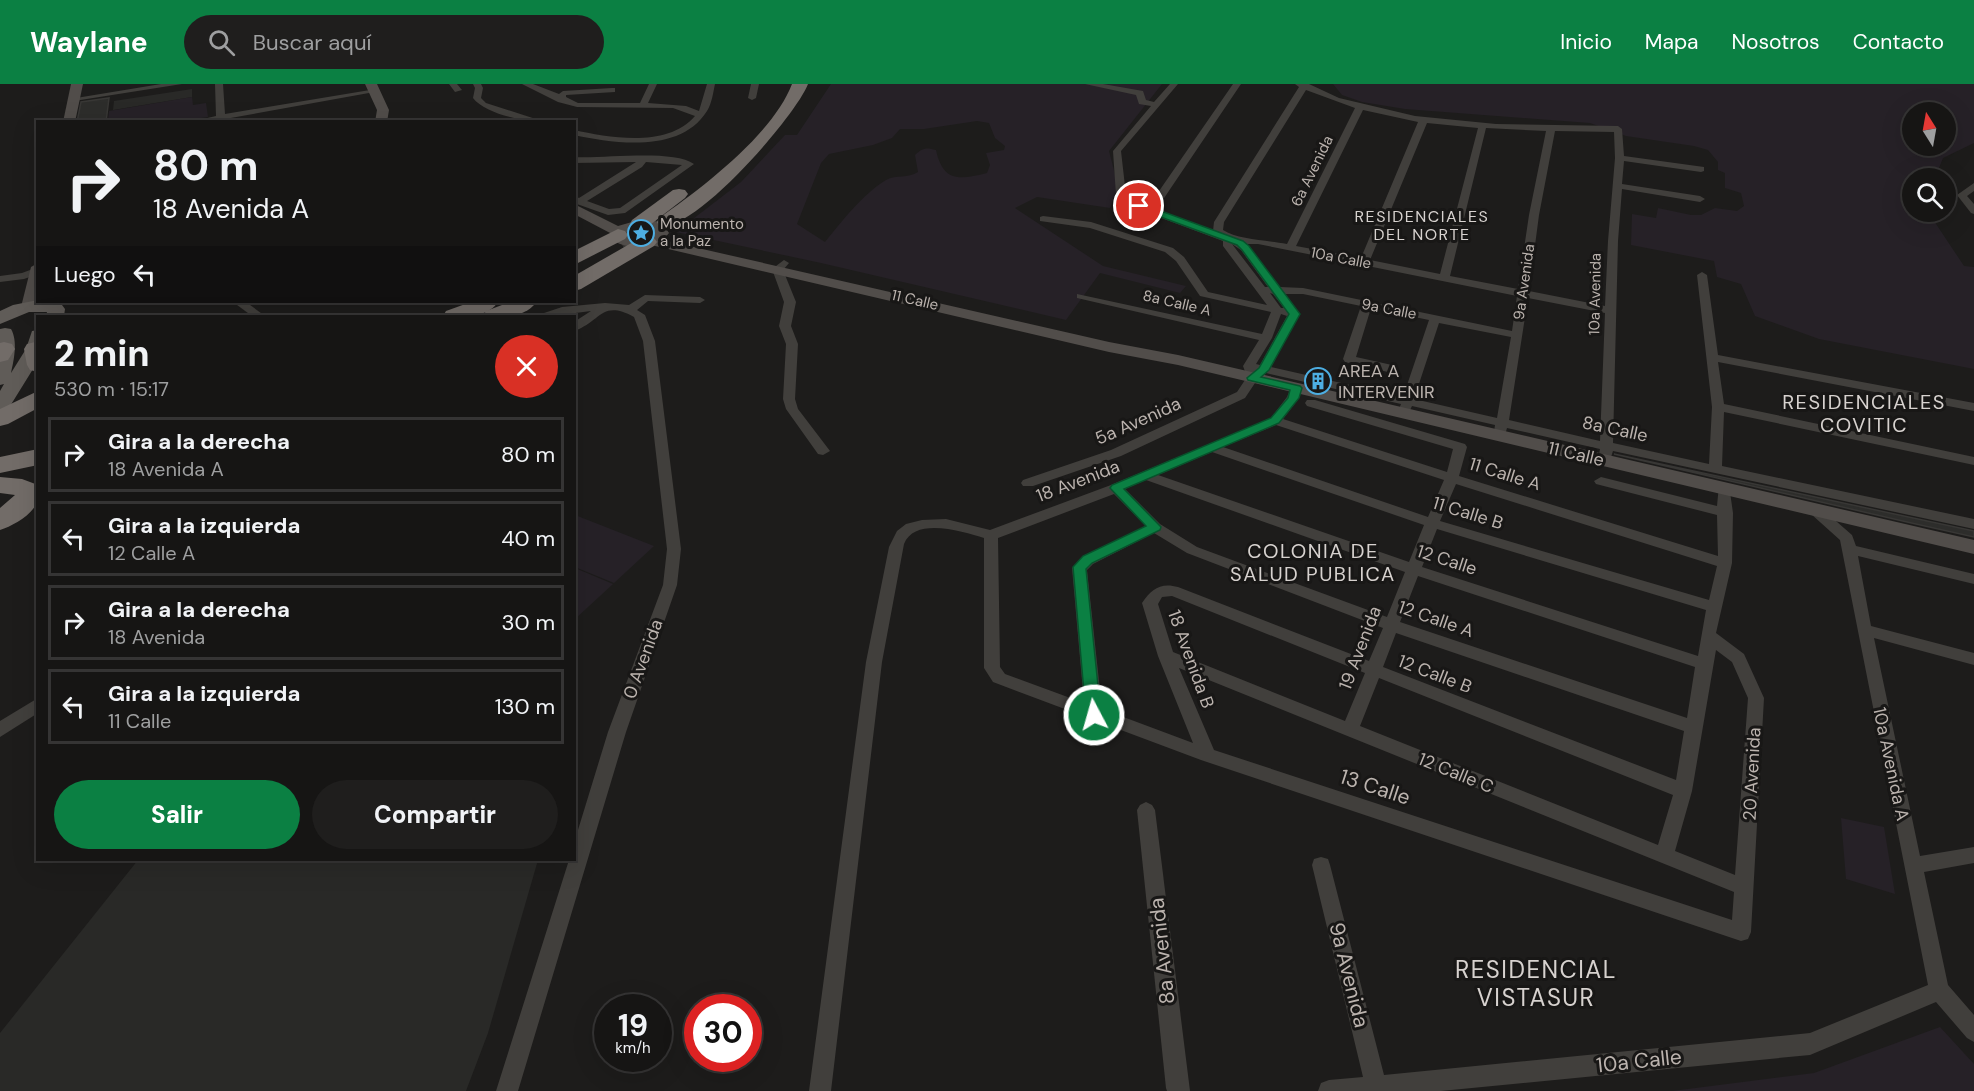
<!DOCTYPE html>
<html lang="es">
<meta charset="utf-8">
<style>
body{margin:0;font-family:"DM Sans",sans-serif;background:#1f1e1d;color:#f1f3f6;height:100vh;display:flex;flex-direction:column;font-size:22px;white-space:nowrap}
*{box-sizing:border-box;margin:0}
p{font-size:20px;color:#9e9fa0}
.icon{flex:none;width:33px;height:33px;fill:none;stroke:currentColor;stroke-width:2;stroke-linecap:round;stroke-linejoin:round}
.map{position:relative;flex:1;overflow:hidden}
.details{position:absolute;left:36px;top:231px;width:540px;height:546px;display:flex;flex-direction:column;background:#161514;border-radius:0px;box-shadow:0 6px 24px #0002,0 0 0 2px #353434}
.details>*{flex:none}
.guide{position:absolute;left:36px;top:36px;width:540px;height:183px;border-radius:0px;box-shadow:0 6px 24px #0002,0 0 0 2px #353434;background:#161514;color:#f1f3f6;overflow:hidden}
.needle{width:39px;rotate:349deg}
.controls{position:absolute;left:1902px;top:18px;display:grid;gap:12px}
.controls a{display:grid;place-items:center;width:54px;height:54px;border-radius:50%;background:#161514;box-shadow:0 6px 24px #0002,0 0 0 2px #353434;font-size:30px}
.speed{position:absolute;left:594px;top:910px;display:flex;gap:12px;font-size:30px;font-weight:700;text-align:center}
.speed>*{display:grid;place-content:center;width:78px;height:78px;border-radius:50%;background:#161514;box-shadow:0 6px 24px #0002,0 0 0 2px #353434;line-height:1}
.speed small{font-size:15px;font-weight:400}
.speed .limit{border:9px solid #d22;background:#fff;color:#111}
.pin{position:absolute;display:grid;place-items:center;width:51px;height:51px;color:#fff;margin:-26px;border:3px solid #fff;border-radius:50%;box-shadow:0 2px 6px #0007}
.me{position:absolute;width:66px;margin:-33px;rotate:354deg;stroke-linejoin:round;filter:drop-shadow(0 0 4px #0008)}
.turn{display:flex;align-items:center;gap:21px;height:126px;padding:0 18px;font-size:27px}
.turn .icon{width:78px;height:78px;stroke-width:2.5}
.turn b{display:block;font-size:42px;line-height:51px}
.then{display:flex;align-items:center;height:57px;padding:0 18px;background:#0003;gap:12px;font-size:22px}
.round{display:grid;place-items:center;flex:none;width:63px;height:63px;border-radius:32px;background:#1f1e1d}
.overview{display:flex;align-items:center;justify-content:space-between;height:102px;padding:0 18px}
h1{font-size:36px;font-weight:800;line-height:45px}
.action{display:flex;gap:12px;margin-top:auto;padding:12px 18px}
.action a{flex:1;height:69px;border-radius:36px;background:#0b8043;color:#fff;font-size:24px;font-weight:800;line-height:69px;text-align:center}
.action a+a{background:#1f1e1d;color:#f1f3f6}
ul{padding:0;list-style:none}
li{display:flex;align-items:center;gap:18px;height:75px;margin:0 12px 9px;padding:0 6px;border:3px solid #353434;border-radius:0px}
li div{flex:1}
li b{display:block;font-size:22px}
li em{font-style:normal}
header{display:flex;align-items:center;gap:36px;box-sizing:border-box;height:84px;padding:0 30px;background:#0b8043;color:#fff}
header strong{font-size:28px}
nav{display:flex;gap:33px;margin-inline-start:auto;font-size:21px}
.search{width:420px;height:54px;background:#1f1e1d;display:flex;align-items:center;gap:15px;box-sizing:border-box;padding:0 21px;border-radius:33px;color:#9e9fa0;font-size:22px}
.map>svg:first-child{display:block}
.built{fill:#292927}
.green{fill:#262127;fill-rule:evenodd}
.building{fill:#2d2d2b;stroke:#383735;stroke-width:1.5}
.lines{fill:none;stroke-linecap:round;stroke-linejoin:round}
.highway-tunnel{stroke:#353331;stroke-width:17;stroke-dasharray:17 8;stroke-linecap:butt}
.street{fill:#413f3c;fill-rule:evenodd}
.secondary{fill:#514d4a;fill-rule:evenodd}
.primary{fill:#605c58;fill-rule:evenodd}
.highway{fill:#726c68;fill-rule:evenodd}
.route{fill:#0b8043;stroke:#07532c;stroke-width:1.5}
.labels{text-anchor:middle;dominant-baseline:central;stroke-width:6;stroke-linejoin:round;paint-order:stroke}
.far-street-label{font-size:15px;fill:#bbb3ae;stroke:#181716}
.far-poi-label{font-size:15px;fill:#bbb3ae;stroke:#181716;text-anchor:start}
.far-neighbourhood-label{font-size:16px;letter-spacing:1.5px;fill:#d7d2cf;stroke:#181716}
.poi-label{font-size:18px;fill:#bbb3ae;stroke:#181716;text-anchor:start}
.street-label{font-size:18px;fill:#bbb3ae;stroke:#181716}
.neighbourhood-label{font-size:20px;letter-spacing:1.5px;fill:#d7d2cf;stroke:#181716}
.near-street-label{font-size:21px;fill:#bbb3ae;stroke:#181716}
.near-neighbourhood-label{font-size:24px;letter-spacing:1.5px;fill:#d7d2cf;stroke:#181716}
</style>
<header>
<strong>Waylane</strong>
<div class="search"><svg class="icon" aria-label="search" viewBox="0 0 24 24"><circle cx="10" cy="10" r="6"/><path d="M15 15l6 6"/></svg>Buscar aquí</div>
<nav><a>Inicio</a><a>Mapa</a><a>Nosotros</a><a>Contacto</a></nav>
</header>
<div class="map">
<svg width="1974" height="1007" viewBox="0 0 1974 1007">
<rect width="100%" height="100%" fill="#1d1c1b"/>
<g class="built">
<polygon points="192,5 192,13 113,26 114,17"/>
<polygon points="138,776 538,776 488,949 466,1007 0,1007 0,949"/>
</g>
<g class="green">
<path d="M831,0h331l-53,67 9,35 -8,22 -73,-11 -22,11 88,58 83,20 -6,7 -80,-20 -34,47 -245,-57 -145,-31 65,-50 44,-47h12zM977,37l12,2 6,15 10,8 -1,4 -18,3 4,12 -3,8c-28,7 -44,9 -51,-23 -10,-3 -14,-2 -21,5l3,17c-10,7 -22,2 -32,8 -23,14 -44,41 -61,62l-28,-18 24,-61 8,-9 44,-9 19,-7 8,-9h24z"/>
<path d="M1333,0h641v59l-31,15 -8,20h-23v34h22l2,12 28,42 10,1v102l-155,-30 -64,-23 -14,-32 -24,-7 -3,-16 -83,-16 1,-31 24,4 2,-10 33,7h10l14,-7 22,3 7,-5 -3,-13 -16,-5v-15l-7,-3v-8l-10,-12 -14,-4 -68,-10 -36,-13 -185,-14 -43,-7 -20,-7zM1912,28h34v34h-34z"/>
<polygon points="192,13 193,21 206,19 208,33 181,37 108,37 109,27"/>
<polygon points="575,431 654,462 614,499 575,483"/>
<polygon points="575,484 613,500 575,535"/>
<polygon points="1841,734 1884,743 1895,810 1846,795"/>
<polygon points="1940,943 1974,980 1974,1007 1672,1007 1814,989"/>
</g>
<g class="building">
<polygon points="109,14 106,38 77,38 81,18"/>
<polygon points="1614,370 1974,447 1974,453 1907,438"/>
</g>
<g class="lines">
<polyline class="highway-tunnel" points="624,164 666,138"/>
<g class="street">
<polygon points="161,0 182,0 74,17 70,15"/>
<polygon points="215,0 223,0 225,30 376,5 380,7 225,35 225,38 190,38 216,32"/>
<polygon points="449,0 457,0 462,6 455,8"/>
<path d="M473,0h8l2,4 -2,10 5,5 59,19c-20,0 -60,-8 -72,-24l2,-10z"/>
<path d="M522,0h11l26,10 4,-3 49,-3h3v4l-49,3v2l12,6h62l9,-19h8l-9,19 38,3 13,5 8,-27h8c-2,9 -3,19 -8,27 -26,42 -91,33 -133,24v-5c36,8 94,18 121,-14l-22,-8 -96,-1 -19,-5z"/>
<polygon points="751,0 759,0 756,14 752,16 748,14"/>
<path d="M1085,0h18l40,7 3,9 8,2 16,-18h8l-57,67 5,44 4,5 18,7 85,-123h8l-85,126 57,21 1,-9 85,-135 -4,-3h14l30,14 76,18 81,8 122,2 4,3 2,27 80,11v4l-3,1 -77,-11 -2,23 78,12 5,3 -5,3 -78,-13 -4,52 -5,202 96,21 3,-57 -15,-132 5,-3 5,3 11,80 256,48v8l-256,-49 6,42 250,53v8l-250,-53 -2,54 252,53v10l-361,-78 -2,6 -5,1 -7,-4 1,-5 -93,-21 -2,7 -5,1 -6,-4 1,-7 -83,-19 -3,6 -4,1 -6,-4 2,-5 -135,-31 -9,7 -12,18 -124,58 -88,30h-10l-2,-3 2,-3 88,-30 126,-58 10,-15 -4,-11 16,-26 -182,-42v-4l185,40 9,-22 -71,-16 -24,-35 -11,-9 -75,-24 -50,-7v-4l3,-1 48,6 82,26 11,9 24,35 59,13 -44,-59v-5l-99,-37 -8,-9 -3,-44 38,-45 -12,-2 -3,-9zM1306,6l49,18 -68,136c-19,-4 -49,-4 -64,-14l1,-8zM1363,26l55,12 -57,136 -65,-12zM1427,39l51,5 -38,146 -70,-14zM1486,44l60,3 -17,84 -11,74 -68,-13zM1555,47l59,1 1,26 -7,83 -3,65 -76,-15 10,-76zM1232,160l9,6 27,37h-3zM1246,160h12l259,52 -5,35 -209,-43 -23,-1zM1270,209l3,1 11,14h-3zM1285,210h18l58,12 -18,53 2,3 43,10 6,-4 -2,-3 -36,-8 15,-49 58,12 -26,77 -132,-30 29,-53zM1528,214l77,15 -5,128 -91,-21zM1281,230l6,2 -27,49 -4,-1 16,-26zM1439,239l72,14 -14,81 -83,-19z"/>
<path d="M574,73c29,2 99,-8 120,7l-69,49 -17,2 -34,-12v-7l5,2 57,-36 -62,1zM646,78l36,3 -62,43 -11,1 -22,-8 55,-34z"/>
<polygon points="1974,99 1974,107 1967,112 1974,120 1974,130 1971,129 1957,111"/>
<polygon points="784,176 789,179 783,186 796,218 791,242 798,260 795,315 798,325 830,367 823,371 818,370 786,325 783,315 786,260 779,242 784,218 772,185"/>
<polygon points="38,183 38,190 24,195 0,198 0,192 22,189"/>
<path d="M645,211l55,2 5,3 -5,3 -52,-2 -11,9 8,5 10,26 26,208 -4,36 -51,147 -108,359h-22l73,-231h5v-17l34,-111 55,-147 4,-36 -24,-208 -9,-24c-33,-18 -33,5 -60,14v-9l17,-11 -39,5h-17l27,-9 43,-4 24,2z"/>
<polygon points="233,218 246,218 265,232 252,232"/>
<path d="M1296,300l6,4 -3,10 -16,21 164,53 6,-23 -146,-43 -2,-3 2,-3h8l150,44 2,3 -8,29 259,80 -1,-41 -121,-31 -2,-3 7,-4 116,29 2,-21h10l4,28 -1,50 -16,70 28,21 20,44 -13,234 -3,7 -7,2 -540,-181 -208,-78 -9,-14v-130c-20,-6 -69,-22 -80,6l-22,118 -51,429h-22l57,-429 23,-115 8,-16 9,-7 16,-4 24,-1 44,11 121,-45 160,-67 16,-21 5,-12zM1276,341l168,55 -16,37 -205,-70zM1212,368l212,73 -15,37 -251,-87zM1146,396l259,92 -18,45 -190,-70 -37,-23 -35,-35zM1456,400l261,82 -8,34 -269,-79zM1114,410l32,32 -63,30 -11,12 12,135 -79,-29 -5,-7 -2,-129zM1437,445l269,81 -8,46 -276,-89zM1154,449l33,20 196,75 -14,33 -191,-74c-17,-5 -27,2 -36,16l16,53 35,87 -91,-34 -15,-139 6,-6zM1418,492l277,91 -8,51 -287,-96zM1172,512l193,77 -20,48 -172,-69 -15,-48 4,-7zM1396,549l288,98 -8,49 -293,-113zM1716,566l16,12 16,36 -13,177 -60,-24 17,-60zM1179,584l555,224 -2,28 -518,-170zM1379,594l294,117 -15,50 -298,-119z"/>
<polygon points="1816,422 1821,424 1852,451 1856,462 1974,490 1974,500 1858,472 1871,542 1974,569 1974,581 1874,554 1920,772 1974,763 1974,779 1924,788 1948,901 1974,931 1974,958 1967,954 1936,918 1810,971 1441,1007 1318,1007 1321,999 1329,996 1363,993 1312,781 1314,775 1321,773 1328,775 1330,781 1384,991 1810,949 1928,901 1840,456 1811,430 1809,427"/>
<polygon points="38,614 38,629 0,653 0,637"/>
<polygon points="1146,718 1152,721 1155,726 1190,1007 1167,1007 1166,1004 1137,726 1140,721"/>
</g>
<g class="secondary">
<polygon points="71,0 83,0 75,38 63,38"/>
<polygon points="365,0 377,0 389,26 387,38 375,38 377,26"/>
<path d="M574,120l44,22 21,-6 23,2 7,11 -6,7 446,102 69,13 796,185v14l-796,-189 -69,-13 -458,-107c-13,3 -25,3 -37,-4l-2,-7 -38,-20zM640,144l12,1 3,3 -13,7 -17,-3 2,-4z"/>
<polygon points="38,179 38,218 34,226 29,228 21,223 31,183"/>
</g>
<g class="primary">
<polygon points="38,216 62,221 65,225 64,232 46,232 47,228 29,228 0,240 0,227 13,221"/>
<path d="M5,244l6,1c7,12 3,31 0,44l15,-24 6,-18 6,-1v31l-31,50 -7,2v-22l4,-7 -4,1v-56z"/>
</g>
<g class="highway">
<path d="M792,0h16c-12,32 -115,150 -149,142l-2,-4 2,-4c43,-30 114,-84 133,-134z"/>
<polygon points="679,105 685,106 688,110 685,114 646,144 632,144 630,140 632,136 673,106"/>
<polygon points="618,145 625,147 628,151 625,155 574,181 574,167"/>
<polygon points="647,152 654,154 657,158 654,162 581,205 574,207 574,192 640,154"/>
<path d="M471,218h27c-10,16 -38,16 -55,14l3,-5z"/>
<path d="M510,218h26c-10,16 -36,16 -53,14l3,-5z"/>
<polygon points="4,258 12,260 15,265 8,276 0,278 0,259"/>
<polygon points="35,258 38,259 38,288 30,286 27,281 24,265 27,260"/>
<polygon points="38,307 38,324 8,340 0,342 0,325"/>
<polygon points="38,365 38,381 0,389 0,373"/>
<path d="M0,393l22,2 16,6c0,4 1,10 0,15 -4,14 -25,26 -38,30v-22l15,-13 -15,-2z"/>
</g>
</g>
<polygon class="route" points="1136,120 1142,120 1243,157 1249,162 1300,230 1269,286 1261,293 1300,302 1302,304 1299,314 1279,339 1124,405 1161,443 1160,446 1092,479 1086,485 1101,631 1099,635 1088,635 1086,631 1073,483 1083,472 1146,442 1110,404 1112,401 1271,334 1288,314 1290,306 1248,296 1247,294 1259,284 1289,230 1242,166 1237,161 1136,124"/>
<defs>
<symbol id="sight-ring" viewBox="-11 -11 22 22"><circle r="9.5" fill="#181716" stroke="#4daee2" stroke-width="1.5"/><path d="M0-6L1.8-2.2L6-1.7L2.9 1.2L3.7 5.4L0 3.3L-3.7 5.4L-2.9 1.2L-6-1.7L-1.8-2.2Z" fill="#4daee2"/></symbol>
<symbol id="building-ring" viewBox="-11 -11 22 22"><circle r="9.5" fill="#181716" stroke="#4daee2" stroke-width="1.5"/><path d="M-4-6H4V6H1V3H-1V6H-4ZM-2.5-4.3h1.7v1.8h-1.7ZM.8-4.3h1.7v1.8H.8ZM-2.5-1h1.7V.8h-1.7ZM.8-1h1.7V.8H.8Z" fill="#4daee2"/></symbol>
</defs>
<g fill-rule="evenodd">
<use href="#sight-ring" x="626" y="134" width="30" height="30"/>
<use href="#building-ring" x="1303" y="282" width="30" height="30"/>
</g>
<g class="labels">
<g class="far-street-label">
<text transform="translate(1312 87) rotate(-64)">6a Avenida</text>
<text transform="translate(1341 174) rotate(11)">10a Calle</text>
<text transform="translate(1524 198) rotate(-82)">9a Avenida</text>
<text transform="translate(1595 210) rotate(-89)">10a Avenida</text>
<text transform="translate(915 216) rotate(13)">11 Calle</text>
<text transform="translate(1177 219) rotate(13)">8a Calle A</text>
<text transform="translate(1389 225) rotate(11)">9a Calle</text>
</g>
<g class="far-poi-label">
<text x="660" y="140">Monumento<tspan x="660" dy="17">a la Paz</tspan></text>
</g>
<g class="far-neighbourhood-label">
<text x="1422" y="132">RESIDENCIALES<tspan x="1422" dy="18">DEL NORTE</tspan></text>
</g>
<g class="poi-label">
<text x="1338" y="287">AREA A<tspan x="1338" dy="21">INTERVENIR</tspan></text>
</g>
<g class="street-label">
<text transform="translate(1138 337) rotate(-24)">5a Avenida</text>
<text transform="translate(1615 345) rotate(12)">8a Calle</text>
<text transform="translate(1576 370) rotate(13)">11 Calle</text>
<text transform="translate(1505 390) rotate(17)">11 Calle A</text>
<text transform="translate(1078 397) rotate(-21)">18 Avenida</text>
<text transform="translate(1468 429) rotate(17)">11 Calle B</text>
<text transform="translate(1447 476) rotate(18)">12 Calle</text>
<text transform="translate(1436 535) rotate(19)">12 Calle A</text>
<text transform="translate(1360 564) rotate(-69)">19 Avenida</text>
<text transform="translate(643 575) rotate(-70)">0 Avenida</text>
<text transform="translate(1191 575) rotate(70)">18 Avenida B</text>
<text transform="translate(1435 590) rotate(21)">12 Calle B</text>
<text transform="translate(1891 680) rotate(78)">10a Avenida A</text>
<text transform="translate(1456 689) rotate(22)">12 Calle C</text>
<text transform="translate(1752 690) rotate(-87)">20 Avenida</text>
</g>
<g class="neighbourhood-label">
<text x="1864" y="318">RESIDENCIALES<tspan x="1864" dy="23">COVITIC</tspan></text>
<text x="1313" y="467">COLONIA DE<tspan x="1313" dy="23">SALUD PUBLICA</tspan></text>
</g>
<g class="near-street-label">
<text transform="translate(1375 703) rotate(18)">13 Calle</text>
<text transform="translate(1162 867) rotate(-96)">8a Avenida</text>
<text transform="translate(1349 891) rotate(76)">9a Avenida</text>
<text transform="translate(1639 977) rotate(-6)">10a Calle</text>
</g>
<g class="near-neighbourhood-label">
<text x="1536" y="885">RESIDENCIAL<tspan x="1536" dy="28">VISTASUR</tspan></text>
</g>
</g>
</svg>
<div class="controls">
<a><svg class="needle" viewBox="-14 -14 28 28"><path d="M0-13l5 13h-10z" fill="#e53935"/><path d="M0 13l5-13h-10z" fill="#9e9fa0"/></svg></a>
<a><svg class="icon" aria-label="search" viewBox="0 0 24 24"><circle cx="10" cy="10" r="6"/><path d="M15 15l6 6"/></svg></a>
</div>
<div class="speed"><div>19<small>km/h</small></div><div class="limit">30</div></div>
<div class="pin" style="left:1139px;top:122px;background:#d93025"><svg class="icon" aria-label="arrive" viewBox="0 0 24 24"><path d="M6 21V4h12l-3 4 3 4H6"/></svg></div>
<svg class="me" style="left:1094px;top:631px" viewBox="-20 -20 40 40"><circle r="17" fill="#0b8043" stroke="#fff" stroke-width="3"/><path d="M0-11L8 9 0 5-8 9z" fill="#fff"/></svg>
<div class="guide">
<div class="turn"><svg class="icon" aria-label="right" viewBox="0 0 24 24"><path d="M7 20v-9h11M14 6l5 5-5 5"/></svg><div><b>80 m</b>18 Avenida A</div></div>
<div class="then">Luego<svg class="icon" aria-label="left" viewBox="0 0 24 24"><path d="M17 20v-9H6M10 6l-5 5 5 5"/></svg></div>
</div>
<section class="details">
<div class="overview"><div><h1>2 min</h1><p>530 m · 15:17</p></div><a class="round" style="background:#d93025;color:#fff"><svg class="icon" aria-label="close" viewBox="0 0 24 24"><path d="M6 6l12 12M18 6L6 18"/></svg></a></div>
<ul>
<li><svg class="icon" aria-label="right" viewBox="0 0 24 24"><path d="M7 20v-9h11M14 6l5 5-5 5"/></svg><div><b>Gira a la derecha</b><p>18 Avenida A</p></div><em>80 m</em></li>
<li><svg class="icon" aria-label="left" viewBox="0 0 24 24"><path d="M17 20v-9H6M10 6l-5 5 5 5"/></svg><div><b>Gira a la izquierda</b><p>12 Calle A</p></div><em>40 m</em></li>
<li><svg class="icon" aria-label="right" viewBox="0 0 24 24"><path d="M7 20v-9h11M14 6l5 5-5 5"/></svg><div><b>Gira a la derecha</b><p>18 Avenida</p></div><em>30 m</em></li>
<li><svg class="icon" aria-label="left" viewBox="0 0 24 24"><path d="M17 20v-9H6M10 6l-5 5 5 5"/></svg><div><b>Gira a la izquierda</b><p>11 Calle</p></div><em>130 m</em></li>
</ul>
<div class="action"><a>Salir</a><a>Compartir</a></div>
</section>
</div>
